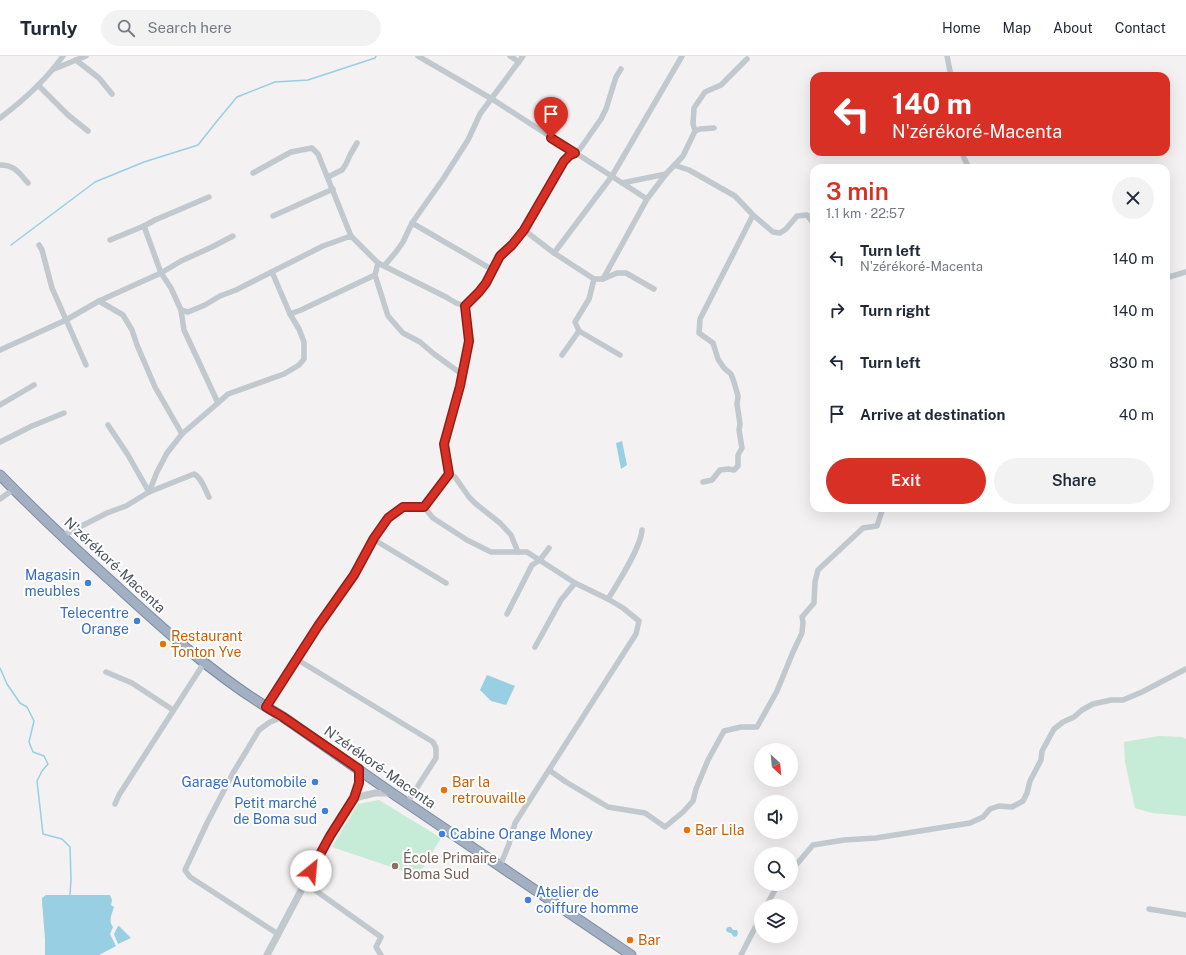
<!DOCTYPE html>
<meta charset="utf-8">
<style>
body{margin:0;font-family:"Public Sans",sans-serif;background:#f2f2f3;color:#1f2937;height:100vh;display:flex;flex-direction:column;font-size:15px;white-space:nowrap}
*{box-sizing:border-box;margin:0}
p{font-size:13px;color:#747a83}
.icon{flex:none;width:22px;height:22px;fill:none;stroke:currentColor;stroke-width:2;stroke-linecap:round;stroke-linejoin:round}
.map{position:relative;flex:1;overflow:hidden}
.panel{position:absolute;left:810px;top:108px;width:360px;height:348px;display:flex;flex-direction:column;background:#fff;border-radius:12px;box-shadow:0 4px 16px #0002}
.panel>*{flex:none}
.top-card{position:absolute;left:810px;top:16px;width:360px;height:84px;border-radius:12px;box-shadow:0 4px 16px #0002;background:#d93025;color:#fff;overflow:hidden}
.needle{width:26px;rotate:154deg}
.tools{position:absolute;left:754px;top:687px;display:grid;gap:8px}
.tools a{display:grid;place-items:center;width:44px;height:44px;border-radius:50%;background:#fff;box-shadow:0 4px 16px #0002;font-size:20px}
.pin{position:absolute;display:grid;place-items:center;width:34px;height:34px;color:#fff;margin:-41px -17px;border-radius:50% 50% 50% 0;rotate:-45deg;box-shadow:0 0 4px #0007}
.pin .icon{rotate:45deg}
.me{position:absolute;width:44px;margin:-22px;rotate:28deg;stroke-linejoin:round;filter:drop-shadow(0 0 3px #0008)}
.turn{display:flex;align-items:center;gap:14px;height:84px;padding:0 16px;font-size:18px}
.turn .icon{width:52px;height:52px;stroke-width:2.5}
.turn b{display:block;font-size:28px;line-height:34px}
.round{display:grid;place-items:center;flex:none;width:42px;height:42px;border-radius:21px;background:#f2f2f3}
.headline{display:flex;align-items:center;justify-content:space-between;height:68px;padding:0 16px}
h1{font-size:24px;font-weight:600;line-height:30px;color:#d93025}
.button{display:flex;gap:8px;margin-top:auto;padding:8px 16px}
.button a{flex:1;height:46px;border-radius:24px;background:#d93025;color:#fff;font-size:16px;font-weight:600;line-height:46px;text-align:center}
.button a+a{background:#f2f2f3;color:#1f2937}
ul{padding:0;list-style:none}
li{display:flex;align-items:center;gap:12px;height:52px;padding:0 16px}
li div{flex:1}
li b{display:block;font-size:15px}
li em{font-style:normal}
header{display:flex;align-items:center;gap:24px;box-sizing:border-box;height:56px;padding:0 20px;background:#fff;border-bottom:1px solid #e0e1e3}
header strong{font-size:19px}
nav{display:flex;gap:22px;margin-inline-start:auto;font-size:14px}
.search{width:280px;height:36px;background:#f2f2f3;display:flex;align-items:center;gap:10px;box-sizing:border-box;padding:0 14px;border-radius:22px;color:#747a83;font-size:15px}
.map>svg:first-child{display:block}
.green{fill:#c6ebd6}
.water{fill:#98cfe2}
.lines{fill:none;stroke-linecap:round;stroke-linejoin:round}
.stream{stroke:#98cfe2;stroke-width:1.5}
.trunk-casing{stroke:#7a8da5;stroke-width:11}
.minor{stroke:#c1c8ce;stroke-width:5.5}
.tertiary{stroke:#c1c8ce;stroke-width:7}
.trunk{stroke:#a2b0c2;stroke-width:9}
.route-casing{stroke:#8d1f18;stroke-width:10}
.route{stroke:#d93025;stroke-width:7}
.shop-dot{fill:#3f7fe0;stroke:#fff;stroke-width:1.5}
.food-dot{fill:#e8710a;stroke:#fff;stroke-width:1.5}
.education-dot{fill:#8d6e63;stroke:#fff;stroke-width:1.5}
.labels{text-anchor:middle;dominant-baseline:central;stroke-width:4;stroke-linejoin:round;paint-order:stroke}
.street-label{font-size:14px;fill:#4b535c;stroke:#fff}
.shop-label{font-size:14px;fill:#366cbe;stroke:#fff;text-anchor:end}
.food-label{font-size:14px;fill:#c56008;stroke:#fff;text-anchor:start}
.education-label{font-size:14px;fill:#785e54;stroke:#fff;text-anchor:start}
</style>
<header>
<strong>Turnly</strong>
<div class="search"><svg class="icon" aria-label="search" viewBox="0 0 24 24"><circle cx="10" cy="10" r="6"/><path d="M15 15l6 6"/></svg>Search here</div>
<nav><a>Home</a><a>Map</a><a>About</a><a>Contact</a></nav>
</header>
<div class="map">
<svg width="1186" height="899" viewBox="0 0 1186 899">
<rect width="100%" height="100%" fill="#f3f1f1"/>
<g class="green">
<polygon points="1159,680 1182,681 1186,683 1186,760 1152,757 1135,752 1125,706 1124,686"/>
<polygon points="379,744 441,782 418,820 332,791 358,748"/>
</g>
<g class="water">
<polygon points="622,385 627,409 621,413 616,387"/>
<polygon points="487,619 515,630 506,649 491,645 480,634"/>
<path d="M46,839h64l2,5 -1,5 3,2c-2,7 -6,14 -1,20l-3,7 6,12 -17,9h-54v-16l-3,-37v-4z"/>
<polygon points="118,870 119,870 131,882 118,888 114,878"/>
<polygon points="728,871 731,871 733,874 737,874 738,877 737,880 734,881 731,877 727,876 726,873"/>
</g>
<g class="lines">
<g class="stream">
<polyline points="11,189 95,126 144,106 198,89 217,65 237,41 275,26 308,24 375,2 376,0"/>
<polyline points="0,612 7,628 20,647 27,651 34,665 29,686 33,696 44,700 48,708 42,715 37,725 43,778 62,783 70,791 71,824 70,839"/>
</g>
<defs>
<path id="trunk" d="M0,419c35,36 72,71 110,105 54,50 109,100 173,137l109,76 239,162"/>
</defs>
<use href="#trunk" class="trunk-casing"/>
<g class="minor">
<polyline points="418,0 492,43 647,143"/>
<polyline points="510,0 519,6"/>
<polyline points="947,0 951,20"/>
<polyline points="76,4 99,22 112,38"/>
<polyline points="54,13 86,0"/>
<polyline points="38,29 68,59 88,75"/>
<path d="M0,62c24,-18 46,-38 63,-62"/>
<polyline points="695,75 693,68 694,52 705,36 721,29 747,3"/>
<polyline points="962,96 964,102 969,112"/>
<path d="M0,109c15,0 19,8 28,18"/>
<polyline points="674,109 689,114 735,140 753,159 773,176 780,177 786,173 797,160 807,159 814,168"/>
<polyline points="253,117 291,96 312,92 318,98 351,180"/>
<polyline points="328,121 342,114 346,108 350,99 357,87"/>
<polyline points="622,127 666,118"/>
<polyline points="209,141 155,164 144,170 161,217 181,205 212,191 233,180"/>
<polyline points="273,160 333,133"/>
<polyline points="412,167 493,214"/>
<polyline points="524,174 554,197 594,223 603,223 617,217 626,217 654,233"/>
<polyline points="110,184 144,170"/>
<polyline points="39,189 42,194 52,232 86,309"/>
<polyline points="554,197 612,120 682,0"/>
<polyline points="378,207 375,219 388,260 403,277 420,286 434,298 463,319"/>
<polyline points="384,210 396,196 403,186 412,167 443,123 468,84 480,58 523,0"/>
<polyline points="1166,222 1186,216"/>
<polyline points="603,223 647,143 666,118 683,100 695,75 700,73 714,72"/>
<polyline points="99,245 123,259 132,274 137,289 155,331 182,378"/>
<polyline points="465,250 479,236 486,227 500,200 513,189 524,174 564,105 569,99 575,97 580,93 601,63 606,53 616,21 621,13"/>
<polyline points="181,254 184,274 218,347"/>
<polyline points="290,258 301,254 375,219"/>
<polyline points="579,275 620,299"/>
<polyline points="0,294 66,264 99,245 161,217 171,232 181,254 188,256 205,249 220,240 236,234 323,190 351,180 378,207 446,241 456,247 465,250 469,285 463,319 444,388 449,418 424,451 403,451 388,462 373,483 354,519 319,570 266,651"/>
<polyline points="562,299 579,275 575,266 589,243 594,223"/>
<polyline points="0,349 34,329"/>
<polyline points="0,386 32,370 64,357"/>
<polyline points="449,418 455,421 469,441 476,448 500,467 511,479 518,496"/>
<polyline points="703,426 712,424 720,414 728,413 734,414 738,410 738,399 742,392 739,374 740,368 737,348 738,340 734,326 731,318 724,312 718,303 713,287 699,277 700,263 753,159"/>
<polyline points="149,436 157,416 167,397 182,378 218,347 228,338 284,318 299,309 304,303 304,286 299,273 290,258 272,216"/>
<path d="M149,436l45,-18c8,4 11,16 15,23"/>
<polyline points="0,443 14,433"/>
<polyline points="424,451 433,462 467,484 491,496 527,496 575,527 608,543 623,552 639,565 636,578 515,767 509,788 500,810"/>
<polyline points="62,480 107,457 126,450 149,436 128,399 108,369"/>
<polyline points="373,483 446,527"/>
<path d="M608,543c10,-16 33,-52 34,-69"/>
<polyline points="507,558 532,509 540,504 549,492"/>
<polyline points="535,591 561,544 575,527"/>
<polyline points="298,604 433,686 436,692 436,702 407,747"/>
<polyline points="106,616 132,627 173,654"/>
<polyline points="549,714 566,726 608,751 645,757 665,771 683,756 693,745 696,733 708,704 724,675 741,671 757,671 777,635 793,596 802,577 803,566 802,561 814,547 815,526 818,514 863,472 877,470 883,452"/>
<polyline points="115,748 119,739 204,607"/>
<polyline points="791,815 813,789 844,784 876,782 970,767 983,761 990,753 999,750 1012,751 1023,745 1027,737 1030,725 1041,704 1042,695 1054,673 1063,666 1074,661 1082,654 1093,648 1111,644 1123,644 1142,636 1186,613"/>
<polyline points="305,827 381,881 376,891 381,899"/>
<polyline points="766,850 775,834 780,828"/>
<polyline points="1149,853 1186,859"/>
<polyline points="278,878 190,821 185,814 207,767 233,717 259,674 270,666 283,661"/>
<polyline points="741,899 761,860"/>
</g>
<g class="tertiary">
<polyline points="354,742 375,737 392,737"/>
<polyline points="267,899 330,780 354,742 359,727 359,713"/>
</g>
<use href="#trunk" class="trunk"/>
</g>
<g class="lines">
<defs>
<polyline id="route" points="311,815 330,780 354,742 359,727 359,713 283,661 266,651 318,570 354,519 374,482 388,462 403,451 424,451 449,418 444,388 460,330 469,285 465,250 479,236 486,227 500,200 512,189 524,174 564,105 570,99 575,97 551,82"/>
</defs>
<use href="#route" class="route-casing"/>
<use href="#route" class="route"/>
</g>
<g class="shop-dot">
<circle cx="88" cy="527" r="4"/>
<circle cx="137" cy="565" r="4"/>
<circle cx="315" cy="726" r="4"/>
<circle cx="325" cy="755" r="4"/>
<circle cx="442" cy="778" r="4"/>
<circle cx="528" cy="844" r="4"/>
</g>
<g class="food-dot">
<circle cx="163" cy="588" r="4"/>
<circle cx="444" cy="734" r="4"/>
<circle cx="687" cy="774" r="4"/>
<circle cx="630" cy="884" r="4"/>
</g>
<circle class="education-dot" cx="395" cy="810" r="4"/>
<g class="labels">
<g class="street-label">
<text transform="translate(115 509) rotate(43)">N'zérékoré-Macenta</text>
<text transform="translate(380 711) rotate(35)">N'zérékoré-Macenta</text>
</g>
<g class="shop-label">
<text x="80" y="519">Magasin<tspan x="80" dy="16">meubles</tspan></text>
<text x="129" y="557">Telecentre<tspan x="129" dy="16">Orange</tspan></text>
<text x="307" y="726">Garage Automobile</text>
<text x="317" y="747">Petit marché<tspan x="317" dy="16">de Boma sud</tspan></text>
<text x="450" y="778" text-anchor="start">Cabine Orange Money</text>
<text x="536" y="836" text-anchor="start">Atelier de<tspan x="536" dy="16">coiffure homme</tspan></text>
</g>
<g class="food-label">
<text x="171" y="580">Restaurant<tspan x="171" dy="16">Tonton Yve</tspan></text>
<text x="452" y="726">Bar la<tspan x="452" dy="16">retrouvaille</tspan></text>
<text x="695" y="774">Bar Lila</text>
<text x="638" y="884">Bar</text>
</g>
<g class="education-label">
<text x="403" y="802">École Primaire<tspan x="403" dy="16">Boma Sud</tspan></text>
</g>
</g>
</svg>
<div class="tools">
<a><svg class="needle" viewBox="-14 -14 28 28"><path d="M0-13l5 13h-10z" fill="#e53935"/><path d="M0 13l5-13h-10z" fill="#747a83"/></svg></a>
<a><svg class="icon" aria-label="sound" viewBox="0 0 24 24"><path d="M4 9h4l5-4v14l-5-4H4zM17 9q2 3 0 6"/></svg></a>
<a><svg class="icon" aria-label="search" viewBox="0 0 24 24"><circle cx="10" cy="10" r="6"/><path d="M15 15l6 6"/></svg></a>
<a><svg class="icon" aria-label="layers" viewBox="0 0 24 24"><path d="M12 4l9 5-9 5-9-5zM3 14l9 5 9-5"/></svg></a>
</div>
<div class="pin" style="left:551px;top:82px;background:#d93025"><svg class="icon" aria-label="arrive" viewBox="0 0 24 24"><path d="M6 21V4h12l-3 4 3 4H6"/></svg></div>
<svg class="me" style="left:311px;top:815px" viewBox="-20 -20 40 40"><circle r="19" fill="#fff"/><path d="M0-13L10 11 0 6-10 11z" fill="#d93025"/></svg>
<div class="top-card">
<div class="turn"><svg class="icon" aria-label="left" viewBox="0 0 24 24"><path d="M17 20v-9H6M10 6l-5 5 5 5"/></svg><div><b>140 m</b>N'zérékoré-Macenta</div></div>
</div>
<section class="panel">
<div class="headline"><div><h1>3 min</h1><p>1.1 km · 22:57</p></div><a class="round"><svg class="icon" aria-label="close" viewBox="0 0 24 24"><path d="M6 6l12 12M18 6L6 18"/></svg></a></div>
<ul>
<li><svg class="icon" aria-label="left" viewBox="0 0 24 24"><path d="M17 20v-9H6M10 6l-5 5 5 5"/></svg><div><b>Turn left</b><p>N'zérékoré-Macenta</p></div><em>140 m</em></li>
<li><svg class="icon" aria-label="right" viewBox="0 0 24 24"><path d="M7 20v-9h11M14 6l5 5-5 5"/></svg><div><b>Turn right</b></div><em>140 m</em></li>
<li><svg class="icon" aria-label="left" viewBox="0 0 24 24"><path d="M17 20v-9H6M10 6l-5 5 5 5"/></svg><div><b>Turn left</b></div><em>830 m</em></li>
<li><svg class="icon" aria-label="arrive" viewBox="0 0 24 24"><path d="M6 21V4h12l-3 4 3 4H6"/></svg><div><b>Arrive at destination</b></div><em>40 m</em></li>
</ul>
<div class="button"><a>Exit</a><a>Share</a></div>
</section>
</div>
